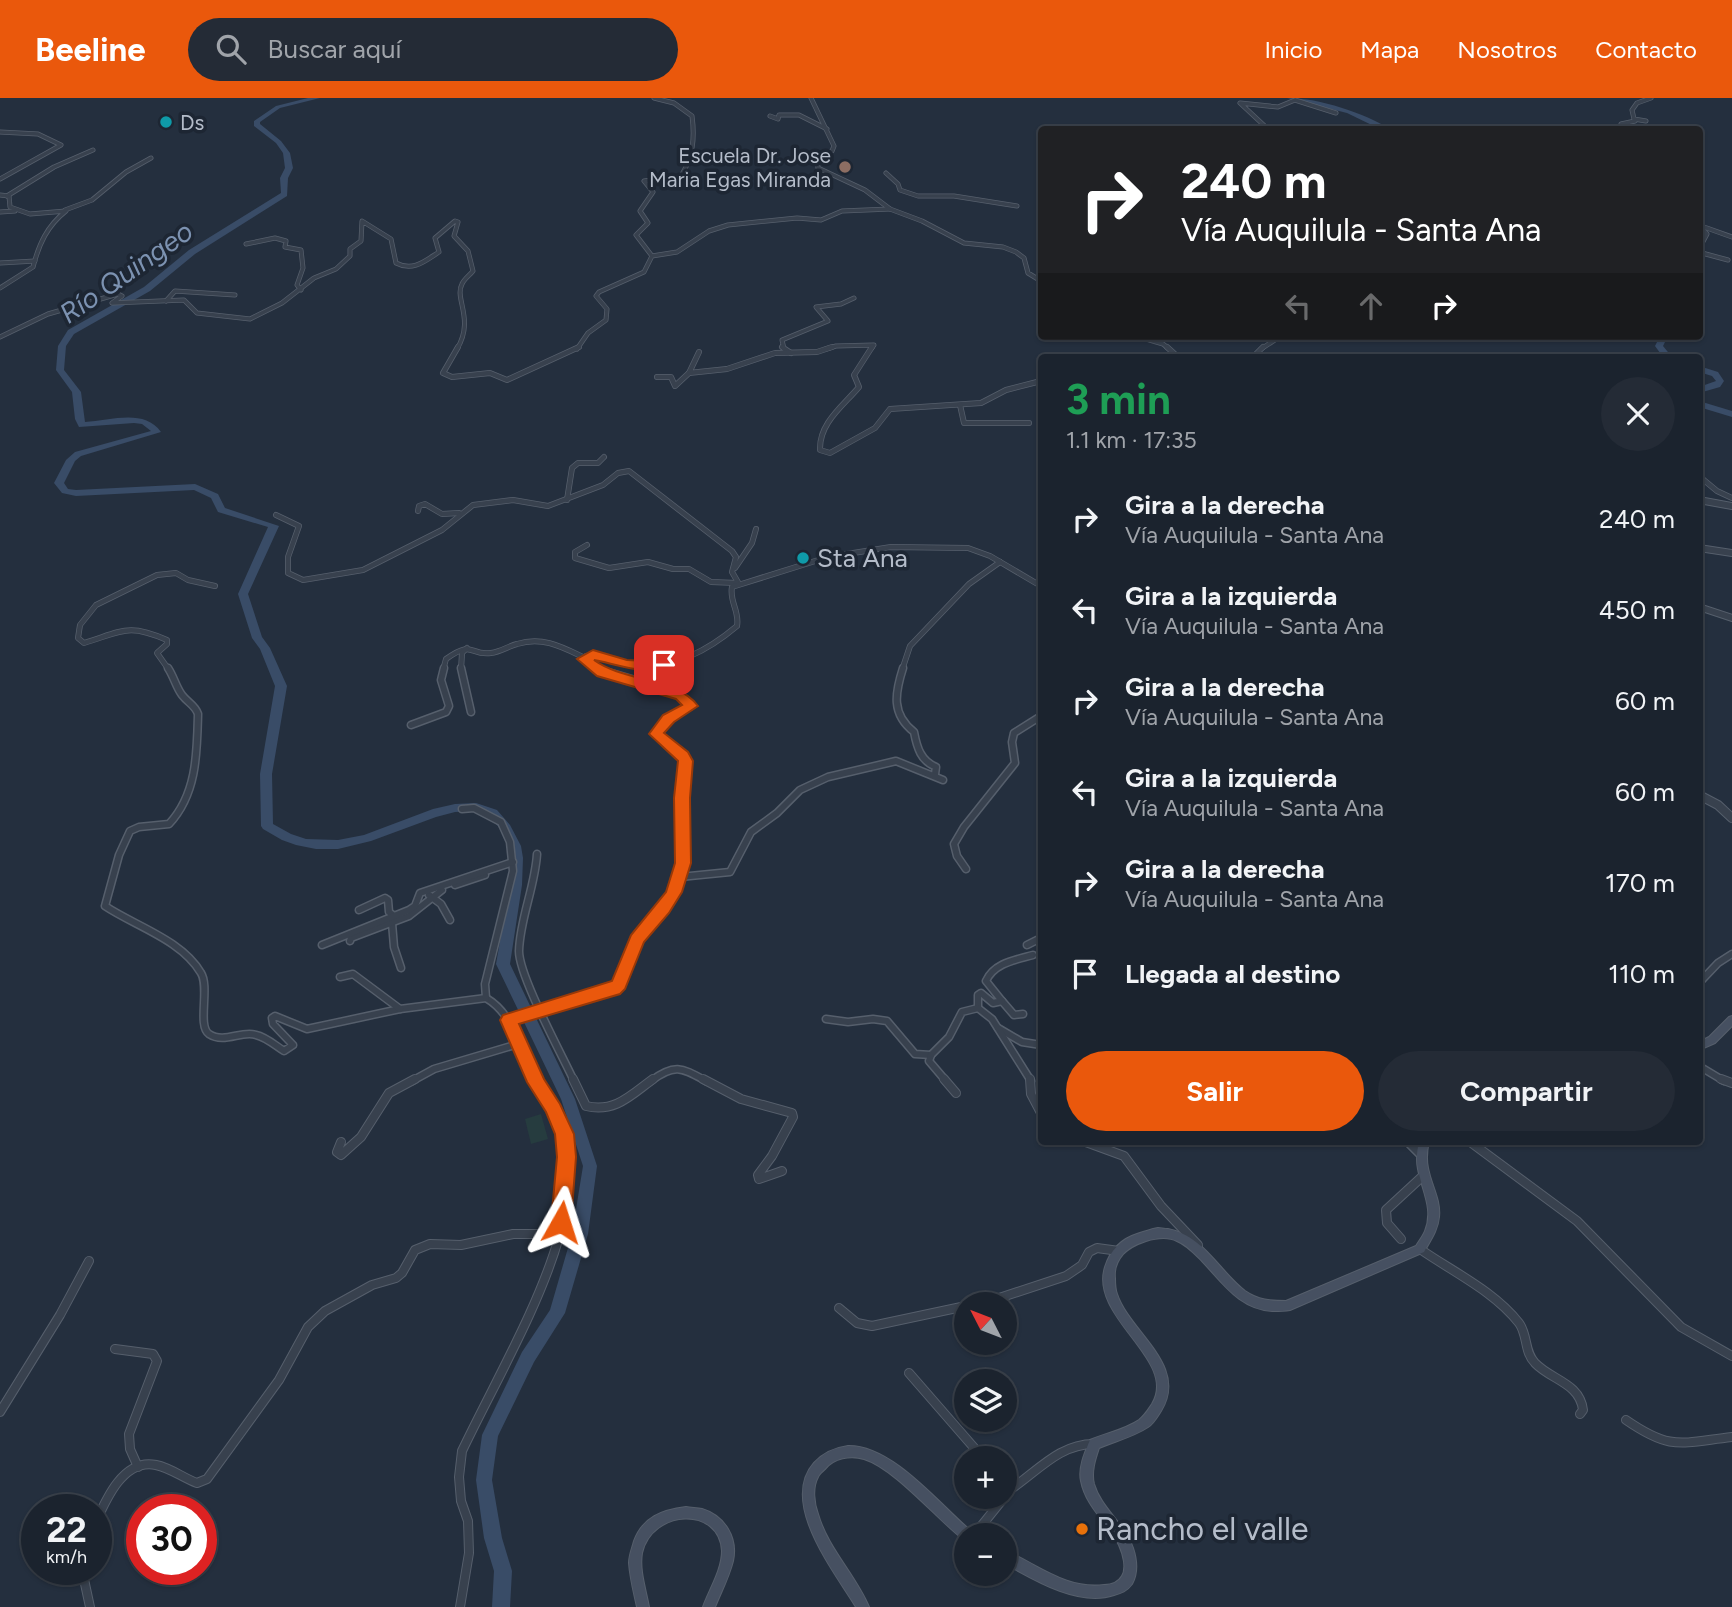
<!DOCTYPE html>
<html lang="es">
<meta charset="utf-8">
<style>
body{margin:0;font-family:Figtree,sans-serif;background:#242b36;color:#f1f3f6;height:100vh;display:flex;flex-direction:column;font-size:26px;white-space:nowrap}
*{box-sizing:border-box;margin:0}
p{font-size:23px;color:#a0a4aa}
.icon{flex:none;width:38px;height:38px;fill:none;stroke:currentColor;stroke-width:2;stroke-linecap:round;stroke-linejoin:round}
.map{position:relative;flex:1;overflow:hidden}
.details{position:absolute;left:1038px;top:256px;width:665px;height:791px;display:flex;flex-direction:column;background:#1b232e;border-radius:7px;box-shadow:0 2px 5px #0004,0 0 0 2px #39404a}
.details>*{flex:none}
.banner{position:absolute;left:1038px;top:28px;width:665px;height:214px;border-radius:7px;box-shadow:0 2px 5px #0004,0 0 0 2px #39404a;background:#202124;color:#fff;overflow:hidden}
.needle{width:46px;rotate:312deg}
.fabs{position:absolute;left:954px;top:1194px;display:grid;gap:14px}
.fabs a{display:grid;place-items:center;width:63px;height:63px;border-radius:50%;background:#1b232e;box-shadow:0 2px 5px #0004,0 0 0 2px #39404a;font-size:35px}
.speed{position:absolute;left:21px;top:1396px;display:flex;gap:14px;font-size:35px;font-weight:700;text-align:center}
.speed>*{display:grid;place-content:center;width:91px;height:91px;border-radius:50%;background:#1b232e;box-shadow:0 2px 5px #0004,0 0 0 2px #39404a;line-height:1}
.speed small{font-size:18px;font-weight:400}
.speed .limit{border:10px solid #d22;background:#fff;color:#111}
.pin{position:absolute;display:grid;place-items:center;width:60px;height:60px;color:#fff;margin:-30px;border-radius:14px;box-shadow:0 4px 10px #0006}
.me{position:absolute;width:77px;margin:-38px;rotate:6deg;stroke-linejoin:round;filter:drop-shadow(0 0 5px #0008)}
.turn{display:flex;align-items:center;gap:24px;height:147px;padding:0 28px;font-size:32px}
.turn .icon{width:91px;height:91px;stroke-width:2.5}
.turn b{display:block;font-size:49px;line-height:60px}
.lanes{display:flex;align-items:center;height:66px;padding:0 28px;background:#0003;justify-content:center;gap:35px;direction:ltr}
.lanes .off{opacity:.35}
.round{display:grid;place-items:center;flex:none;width:74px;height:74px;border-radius:37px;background:#242b36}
.headline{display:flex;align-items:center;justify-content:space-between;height:119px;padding:0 28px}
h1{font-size:42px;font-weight:700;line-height:52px;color:#1e9e55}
.primary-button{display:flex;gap:14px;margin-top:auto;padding:14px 28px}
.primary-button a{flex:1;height:80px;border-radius:42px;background:#ea580c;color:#fff;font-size:28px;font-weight:700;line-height:80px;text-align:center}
.primary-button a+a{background:#242b36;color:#f1f3f6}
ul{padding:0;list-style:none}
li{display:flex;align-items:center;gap:21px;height:91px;padding:0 28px}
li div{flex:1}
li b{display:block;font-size:26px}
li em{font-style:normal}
header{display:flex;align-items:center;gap:42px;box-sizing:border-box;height:98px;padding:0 35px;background:#ea580c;color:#fff}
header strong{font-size:33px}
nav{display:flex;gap:38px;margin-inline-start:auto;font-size:24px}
.search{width:490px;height:63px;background:#242b36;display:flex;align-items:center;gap:18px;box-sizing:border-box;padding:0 24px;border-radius:38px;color:#a0a4aa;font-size:26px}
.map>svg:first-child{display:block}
.green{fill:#263c3f}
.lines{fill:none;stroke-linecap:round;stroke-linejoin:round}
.river{fill:#394c67;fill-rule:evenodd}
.minor-far3-casing{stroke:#565f6c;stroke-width:5}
.minor-far2-casing{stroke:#565f6c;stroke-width:6}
.minor-far1-casing{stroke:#565f6c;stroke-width:9}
.minor-casing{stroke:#565f6c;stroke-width:10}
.tertiary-far2-casing{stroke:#565f6c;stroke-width:8}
.tertiary-far1-casing{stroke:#565f6c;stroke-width:10}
.tertiary-casing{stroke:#565f6c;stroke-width:13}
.secondary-casing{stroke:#565f6c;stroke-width:2}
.minor-far3{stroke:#38414e;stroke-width:3.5}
.minor-far2{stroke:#38414e;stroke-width:4.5}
.minor-far1{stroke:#38414e;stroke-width:6}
.minor{stroke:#38414e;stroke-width:8}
.tertiary-far2{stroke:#38414e;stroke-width:6}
.tertiary-far1{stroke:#38414e;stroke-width:8}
.tertiary{stroke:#38414e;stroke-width:10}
.secondary{fill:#465061;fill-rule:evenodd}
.route{fill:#ea580c;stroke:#983908;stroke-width:2}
.culture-dot{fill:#0f9aa8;stroke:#1d2633;stroke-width:2.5}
.education-dot{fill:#8d6e63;stroke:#1d2633;stroke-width:2.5}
.food-dot{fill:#e8710a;stroke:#1d2633;stroke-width:2.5}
.labels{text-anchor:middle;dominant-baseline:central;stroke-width:7;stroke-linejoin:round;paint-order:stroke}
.far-poi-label{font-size:21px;fill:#b4bcc9;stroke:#1d2633;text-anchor:start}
.poi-label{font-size:26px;fill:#b4bcc9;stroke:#1d2633;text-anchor:start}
.water-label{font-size:28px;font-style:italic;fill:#7c92b1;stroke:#1d2633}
.near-poi-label{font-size:32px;fill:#b4bcc9;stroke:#1d2633;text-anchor:start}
</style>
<header>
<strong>Beeline</strong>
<div class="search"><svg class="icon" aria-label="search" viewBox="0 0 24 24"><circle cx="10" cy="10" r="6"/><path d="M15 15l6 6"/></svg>Buscar aquí</div>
<nav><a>Inicio</a><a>Mapa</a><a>Nosotros</a><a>Contacto</a></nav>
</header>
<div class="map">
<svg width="1732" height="1509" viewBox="0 0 1732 1509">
<rect width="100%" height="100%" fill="#242f3e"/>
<polygon class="green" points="541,1016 548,1041 531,1046 525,1021"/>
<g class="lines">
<g class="river">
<path d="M308,0h12l-40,10 -20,14v2l21,17 9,12 3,15 -5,10 -1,18 -92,58 -45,37 -76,43 -8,12 -2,24 17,22 4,30c25,-1 59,-14 76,10l-80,24 -6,5 -11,22 4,6 8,1 119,-6 23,10 7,14 54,18 -31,68 14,43 8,11 17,38 -15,88 1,50 18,10 15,5 32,1 26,-5 69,-26 22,-5 21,-1 21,7 13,15 11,21 2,12 -1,27 -12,79 65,135 22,67 -9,68 -23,79 -31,49 -36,74 -6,44 10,58 10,33 -2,36h-18l2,-36 -10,-33 -8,-58 6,-45 40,-83 28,-42 22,-76 11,-68 -22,-67 -65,-135 14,-79 1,-27 -2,-12 -7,-15 -13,-15 -14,-5 -20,1 -19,5 -65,24 -33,8h-22l-20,-4 -14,-5 -19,-11 -2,-3 -1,-52 15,-88 -15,-37 -8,-11 -14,-44 30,-67 -50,-15 -7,-14 -17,-8 -118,6 -14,-3 -8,-10 12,-23 9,-8 76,-21 -9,-7 -8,-1 -55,4 -4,-8 -3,-27 -16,-22 2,-24 10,-16 76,-43 45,-37 92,-57 -1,-15 5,-10 -2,-15 -7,-10 -22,-17v-5l22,-15z"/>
<path d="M1287,0c33,0 77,15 105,32h-10l-35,-17z"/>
<polygon points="1660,238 1668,238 1663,248 1672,259 1663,259 1655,248"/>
<polygon points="1699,268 1718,274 1724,283 1720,289 1699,295 1699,289 1716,283 1712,278 1699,274"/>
<polygon points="1699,303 1732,313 1732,319 1699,309"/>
</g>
<defs>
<g id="minor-far3">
<polyline points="811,0 834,48 832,53 817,61 818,70 865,92 890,111 922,123 964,145 1003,149 1016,154 1024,160 1028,175 1041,183"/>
<polyline points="770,18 778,21 779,17 799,17 827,31"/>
<polyline points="1646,23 1634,21 1632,12 1637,5 1651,0"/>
<polyline points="1269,32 1240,5 1278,9 1295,2 1336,15"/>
<polyline points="1620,32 1621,26 1635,23"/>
<polyline points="0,34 38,36 61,47 0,81"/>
<polyline points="886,75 898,86 900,92 918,98 954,98 1017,108"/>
<path d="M0,97l9,1 1,11 20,7 36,-3c-19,15 -27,33 -33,56l-33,21"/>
<polyline points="7,98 54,69 93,52"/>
<polyline points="65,112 92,102 126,74 151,60"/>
<polyline points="0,114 15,113"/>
<polyline points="1700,128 1707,136 1700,149 1702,155 1728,162"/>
<polyline points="1704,129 1732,139"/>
<polyline points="246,146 275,140 286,143 285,149 301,152 303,170 297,187 301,192"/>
<path d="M652,158l-16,-21 12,-12 -8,-12 13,-19 -9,-11 37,-5c12,-19 14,-38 11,-60l-18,-13 -20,-5"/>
<polyline points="0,165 35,163"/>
<polyline points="166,203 175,193 235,197"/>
<polyline points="1136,238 1163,246 1169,251"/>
<path d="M0,239l48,-23 70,-20 4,2 -10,7 72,-3 13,13 53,6 32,-16 32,-25 22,-9 14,-13v-7l11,-8 1,-20 29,18 5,24c17,9 29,-2 43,-11l-4,-14 20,-17 3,1 -4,14 14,15 5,20c-3,4 -9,8 -11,13 -8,15 13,35 -5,65"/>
<polyline points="577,251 588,235 606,222 607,211 596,198 599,194 644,174 652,158 677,154 709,133 728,127 797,120 821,122 842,113 890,111"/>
<polyline points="784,251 782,242 828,223 816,209 841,206 854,200"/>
<polyline points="826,251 836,248 874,247 871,251"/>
<polyline points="1261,251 1281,238"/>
</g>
<g id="minor-far2">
<polyline points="458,249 443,275 452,279 490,275 507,282 579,249"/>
<polyline points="782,249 791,255"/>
<path d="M872,249l-18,28 5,12c-16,19 -40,36 -39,63l10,3 45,-25 15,-19 91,-6 25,-13 35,-9"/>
<polyline points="1167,249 1178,259"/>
<polyline points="699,254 689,275 727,271 775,255 817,254 832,249"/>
<polyline points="1253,259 1263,249"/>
<polyline points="657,279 671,279 675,288 689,275"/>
<polyline points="960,307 964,325 1029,325"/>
<polyline points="1699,378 1717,393 1732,400"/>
<polyline points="567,402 572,370 578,365 598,365 604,359"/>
<polyline points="418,413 419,408 425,406 442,416 459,415"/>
<polyline points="276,417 299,428 288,459 288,475 303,482 363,472 442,432 473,407 513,402 548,408 603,387 618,375 629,373 732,453 736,459 732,474 739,486"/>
<polyline points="587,447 575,454 575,460 609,470 648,464 673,471 689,471 711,484 737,485"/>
<polyline points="735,470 752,445 756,431"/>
<path d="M169,572l-12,-17 10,-9v-4c-39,-17 -44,-9 -83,3l-6,-5 2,-13 16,-20 61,-30 19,-2 12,7 27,6"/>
<path d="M443,572l3,-11c28,-20 23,-3 45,-6 9,-1 18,-7 26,-9 26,-8 45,3 68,14"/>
<polyline points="461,572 462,555 467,550"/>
<path d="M597,572l-12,-8 1,-6c14,-2 24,5 37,8 43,9 82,-11 114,-38 3,-14 -8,-25 -5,-39l96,-30 63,-10 77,1 22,8 51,30"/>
<polyline points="902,572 910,548 969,486 1000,464"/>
</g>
<g id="minor-far1">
<path d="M168,570c6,9 8,19 14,27 6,8 13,10 16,19 -1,39 -1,80 -29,110l-30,3 -9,4 -11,24 -14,51c30,20 77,34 96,67 9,14 -4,53 8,61 15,10 33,-4 47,1 10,2 20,11 28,16l9,-6 -20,-21 -1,-6 3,-2 32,13 93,-20 86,-11c28,16 37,55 49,83"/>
<polyline points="461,570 471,614"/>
<path d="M903,570c-8,25 -12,46 11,64 3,16 7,29 22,35l-1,7"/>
<polyline points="411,627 446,614 449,608 441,582 444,570"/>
<polyline points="462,711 474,710 501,724 510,744 513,773 485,886 486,900"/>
<path d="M537,756c-2,33 -17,64 -18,97 0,25 42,102 55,130"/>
<polyline points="966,771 957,758 954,746 964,729 1015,665 1012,644 1014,635 1041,618"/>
<polyline points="680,779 730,774 751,734 777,715 800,692 828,679 896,663 943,682"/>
<polyline points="455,787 485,777"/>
<polyline points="429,797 441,806 450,822"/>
<polyline points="359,812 385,800 388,802 389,814 394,818"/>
<polyline points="392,825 394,849 401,870"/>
<polyline points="350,843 351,840 409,818 442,792"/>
<polyline points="322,847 409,812 415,808 420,795 513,764"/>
<polyline points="1027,847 1041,840"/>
<polyline points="340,879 353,876 400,911"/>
<polyline points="1699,885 1718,865 1732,856"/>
<polyline points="1002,903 1014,917 1023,916"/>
<path d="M978,910v-13l3,-2 12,10 9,-2 -16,-20c8,-18 29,-21 47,-26"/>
<polyline points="826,921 848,924 873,921 887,923 915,956 931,957"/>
<polyline points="509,922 603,895 619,887 637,841 663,811 680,779 686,663 683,657 656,636 668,620 691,608 684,600 673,593 594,570"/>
<polyline points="998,930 1022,944 1041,947"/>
<polyline points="1699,968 1724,983"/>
<polyline points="412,983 434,971 518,946"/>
<path d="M651,983c24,-18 31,-13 55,0"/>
<polyline points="946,983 929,963 931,957 949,939 962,914 978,910 992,921 1031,983"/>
</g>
<g id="minor">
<path d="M573,981l13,27c29,7 45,-11 67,-27"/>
<polyline points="703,981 741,1001 792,1015 793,1019 772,1058 758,1077 759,1081 782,1073"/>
<polyline points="944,981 956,995"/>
<polyline points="1030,981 1031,996 1041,1015"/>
<polyline points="1721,981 1732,985"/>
<polyline points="1083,1043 1124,1058 1161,1108 1198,1147"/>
<polyline points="1469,1043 1577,1123 1681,1229 1732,1258"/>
<polyline points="341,1044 337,1054 341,1057 361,1039 389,995 415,981"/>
<polyline points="1401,1141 1387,1125 1386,1112 1425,1076"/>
<path d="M1420,1151c33,23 74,42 99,74 9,12 5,29 16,40 16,17 45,20 48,47l-3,4"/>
<polyline points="981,1206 1066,1178 1082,1167 1089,1154 1097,1150 1119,1153"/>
<polyline points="839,1210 857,1225 872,1228 966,1208"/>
<polyline points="115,1251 153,1256 157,1263 129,1336 130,1351 138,1369"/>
<polyline points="909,1275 983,1360"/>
<polyline points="0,1314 60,1217 89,1163"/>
<path d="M1626,1322c45,31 54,23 106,17"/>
<path d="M1004,1384l7,7c27,-18 48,-45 83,-45"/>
<path d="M96,1424c10,-23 28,-64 60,-57 15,3 27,13 41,18l10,-4 72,-99 29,-53 17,-16 47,-26 24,-7 6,-5 13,-23 15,-6 31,1 52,-11h47"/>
<polyline points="974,1437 1011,1391"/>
<polyline points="82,1472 90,1509"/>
<path d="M460,1509l9,-54 -1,-32 -7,-20 -2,-24 3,-26c32,-67 77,-144 97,-214 9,-30 9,-71 5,-101 -3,-21 -20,-39 -29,-57"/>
</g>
<g id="tertiary-far2">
<polyline points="1699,402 1732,408"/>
<polyline points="1699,450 1732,455"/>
<polyline points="1699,509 1732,520"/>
</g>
<polyline id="tertiary-far1" points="1699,697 1718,707 1732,720"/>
<polyline id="tertiary" points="1409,1043 1420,1054"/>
<g id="secondary">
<polygon points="1732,918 1732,928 1715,945 1699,952 1699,944 1709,939 1729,919"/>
<path d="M1419,1043h10c-2,9 -3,18 -1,27 3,17 13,32 11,49 -1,13 -9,24 -15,35l-134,58c-6,1 -10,1 -16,1 -34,-1 -51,-28 -72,-50 -7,-7 -15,-16 -25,-20 -10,-5 -21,-3 -31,0 -9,3 -16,6 -23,13 -6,7 -9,15 -8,24 0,6 0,11 2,16 13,39 72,71 44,117 -4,6 -7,12 -13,16 -15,10 -33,14 -49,21 -4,12 -8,24 -5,36 7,24 31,40 39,64 4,12 5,25 -1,36 -5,7 -11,9 -18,11 -35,12 -80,-15 -110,-32v-13c33,14 62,40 100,35 6,0 14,-2 18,-9 5,-8 1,-22 -3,-31 -11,-22 -33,-38 -38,-64 -3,-13 4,-29 9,-41 16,-7 34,-10 49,-20 6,-5 9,-10 13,-16 27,-44 -63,-86 -47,-137 5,-16 16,-28 32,-33 7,-2 14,-5 21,-6 2,0 7,1 10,1 36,7 50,41 77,62 13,9 26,10 41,10l130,-55c3,-5 7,-10 9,-15 9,-22 -3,-40 -7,-62 -2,-9 -1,-18 1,-28z"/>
<path d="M848,1348c44,-1 91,58 123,85l2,4h-7v6l-3,-2c-27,-21 -69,-71 -99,-80 -14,-4 -30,-1 -39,10 -3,3 -6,5 -7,8 -6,11 -4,26 0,37 10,35 37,60 51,93h-13c-21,-35 -77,-104 -42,-144 9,-10 20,-15 34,-17z"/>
<path d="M686,1409c5,1 11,1 16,2 23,7 36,29 31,52 -4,16 -12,31 -18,46h-12c6,-17 19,-37 19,-56 -2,-45 -70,-42 -80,2 -3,17 4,37 7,54h-12c-3,-14 -7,-29 -8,-44 0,-8 3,-14 5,-22 9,-24 28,-31 52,-34z"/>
</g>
</defs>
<use href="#minor-far3" class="minor-far3-casing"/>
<use href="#minor-far2" class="minor-far2-casing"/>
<use href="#minor-far1" class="minor-far1-casing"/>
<use href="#minor" class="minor-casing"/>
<use href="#tertiary-far2" class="tertiary-far2-casing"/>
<use href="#tertiary-far1" class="tertiary-far1-casing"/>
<use href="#tertiary" class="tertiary-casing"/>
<use href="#secondary" class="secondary-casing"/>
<use href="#minor-far3" class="minor-far3"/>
<use href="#minor-far2" class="minor-far2"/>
<use href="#minor-far1" class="minor-far1"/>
<use href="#minor" class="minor"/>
<use href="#tertiary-far2" class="tertiary-far2"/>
<use href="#tertiary-far1" class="tertiary-far1"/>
<use href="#tertiary" class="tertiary"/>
<use href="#secondary" class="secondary"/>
</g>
<path class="route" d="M593,552l34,10 42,2 3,3c-17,14 -59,-2 -78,-5 30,22 83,17 104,46l-24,16 -10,11 24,19 5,9 -3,37 1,65 -9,29 -13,21 -25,29 -19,47 -5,5 -101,30 25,55 16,25 14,30 2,23 -5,65 -3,6 -7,2 -7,-2 -3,-6 6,-65 -2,-23 -9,-22 -19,-30 -27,-62 3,-5 109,-34 19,-46 35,-43 9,-29 -1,-65 4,-37 -29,-27 14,-19 19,-10 -6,-6 -79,-23 -20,-17z"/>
<g class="culture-dot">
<circle cx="166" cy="24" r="7"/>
<circle cx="803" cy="460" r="7"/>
</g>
<circle class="education-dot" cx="845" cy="69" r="7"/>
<circle class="food-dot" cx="1082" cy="1431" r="7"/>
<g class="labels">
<g class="far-poi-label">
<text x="180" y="24">Ds</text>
<text x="831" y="57" text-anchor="end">Escuela Dr. Jose<tspan x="831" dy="24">Maria Egas Miranda</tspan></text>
</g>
<g class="poi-label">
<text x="817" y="460">Sta Ana</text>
</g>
<g class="water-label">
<text transform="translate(126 174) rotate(-35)">Río Quingeo</text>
</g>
<g class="near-poi-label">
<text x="1096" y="1431">Rancho el valle</text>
</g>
</g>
</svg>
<div class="fabs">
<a><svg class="needle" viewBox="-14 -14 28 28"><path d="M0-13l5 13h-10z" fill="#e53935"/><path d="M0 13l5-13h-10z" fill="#a0a4aa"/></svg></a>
<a><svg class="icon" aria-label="layers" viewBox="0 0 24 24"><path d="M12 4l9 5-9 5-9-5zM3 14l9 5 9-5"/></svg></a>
<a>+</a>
<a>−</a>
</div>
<div class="speed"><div>22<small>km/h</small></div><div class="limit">30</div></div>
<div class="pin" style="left:664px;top:567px;background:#d93025"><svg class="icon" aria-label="arrive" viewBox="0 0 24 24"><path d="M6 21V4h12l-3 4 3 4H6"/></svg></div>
<svg class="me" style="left:561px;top:1124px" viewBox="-20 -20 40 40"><path d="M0-17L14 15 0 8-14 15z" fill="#ea580c" stroke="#fff" stroke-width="4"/></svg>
<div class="banner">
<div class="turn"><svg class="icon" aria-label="right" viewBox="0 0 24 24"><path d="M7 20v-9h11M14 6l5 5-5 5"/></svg><div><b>240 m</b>Vía Auquilula - Santa Ana</div></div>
<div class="lanes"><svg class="icon off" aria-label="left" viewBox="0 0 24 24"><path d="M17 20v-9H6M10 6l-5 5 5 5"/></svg><svg class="icon off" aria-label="ahead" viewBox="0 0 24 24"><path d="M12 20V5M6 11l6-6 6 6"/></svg><svg class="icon" aria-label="right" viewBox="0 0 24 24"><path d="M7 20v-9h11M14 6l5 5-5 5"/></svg></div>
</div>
<section class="details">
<div class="headline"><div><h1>3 min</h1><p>1.1 km · 17:35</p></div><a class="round"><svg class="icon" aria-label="close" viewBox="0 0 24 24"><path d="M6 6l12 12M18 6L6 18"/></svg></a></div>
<ul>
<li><svg class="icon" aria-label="right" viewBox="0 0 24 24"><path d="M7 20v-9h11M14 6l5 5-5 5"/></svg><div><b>Gira a la derecha</b><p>Vía Auquilula - Santa Ana</p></div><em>240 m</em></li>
<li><svg class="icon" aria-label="left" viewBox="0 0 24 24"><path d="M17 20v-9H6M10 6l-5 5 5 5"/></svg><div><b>Gira a la izquierda</b><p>Vía Auquilula - Santa Ana</p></div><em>450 m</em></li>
<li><svg class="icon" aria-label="right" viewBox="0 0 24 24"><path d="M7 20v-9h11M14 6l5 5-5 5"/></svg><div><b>Gira a la derecha</b><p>Vía Auquilula - Santa Ana</p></div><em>60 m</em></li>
<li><svg class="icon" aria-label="left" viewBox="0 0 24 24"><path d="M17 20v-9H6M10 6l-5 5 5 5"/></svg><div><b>Gira a la izquierda</b><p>Vía Auquilula - Santa Ana</p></div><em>60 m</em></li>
<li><svg class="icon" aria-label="right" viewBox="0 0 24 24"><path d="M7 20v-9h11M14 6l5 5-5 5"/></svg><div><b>Gira a la derecha</b><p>Vía Auquilula - Santa Ana</p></div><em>170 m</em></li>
<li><svg class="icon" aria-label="arrive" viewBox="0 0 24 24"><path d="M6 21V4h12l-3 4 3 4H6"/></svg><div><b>Llegada al destino</b></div><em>110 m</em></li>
</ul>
<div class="primary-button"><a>Salir</a><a>Compartir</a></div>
</section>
</div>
